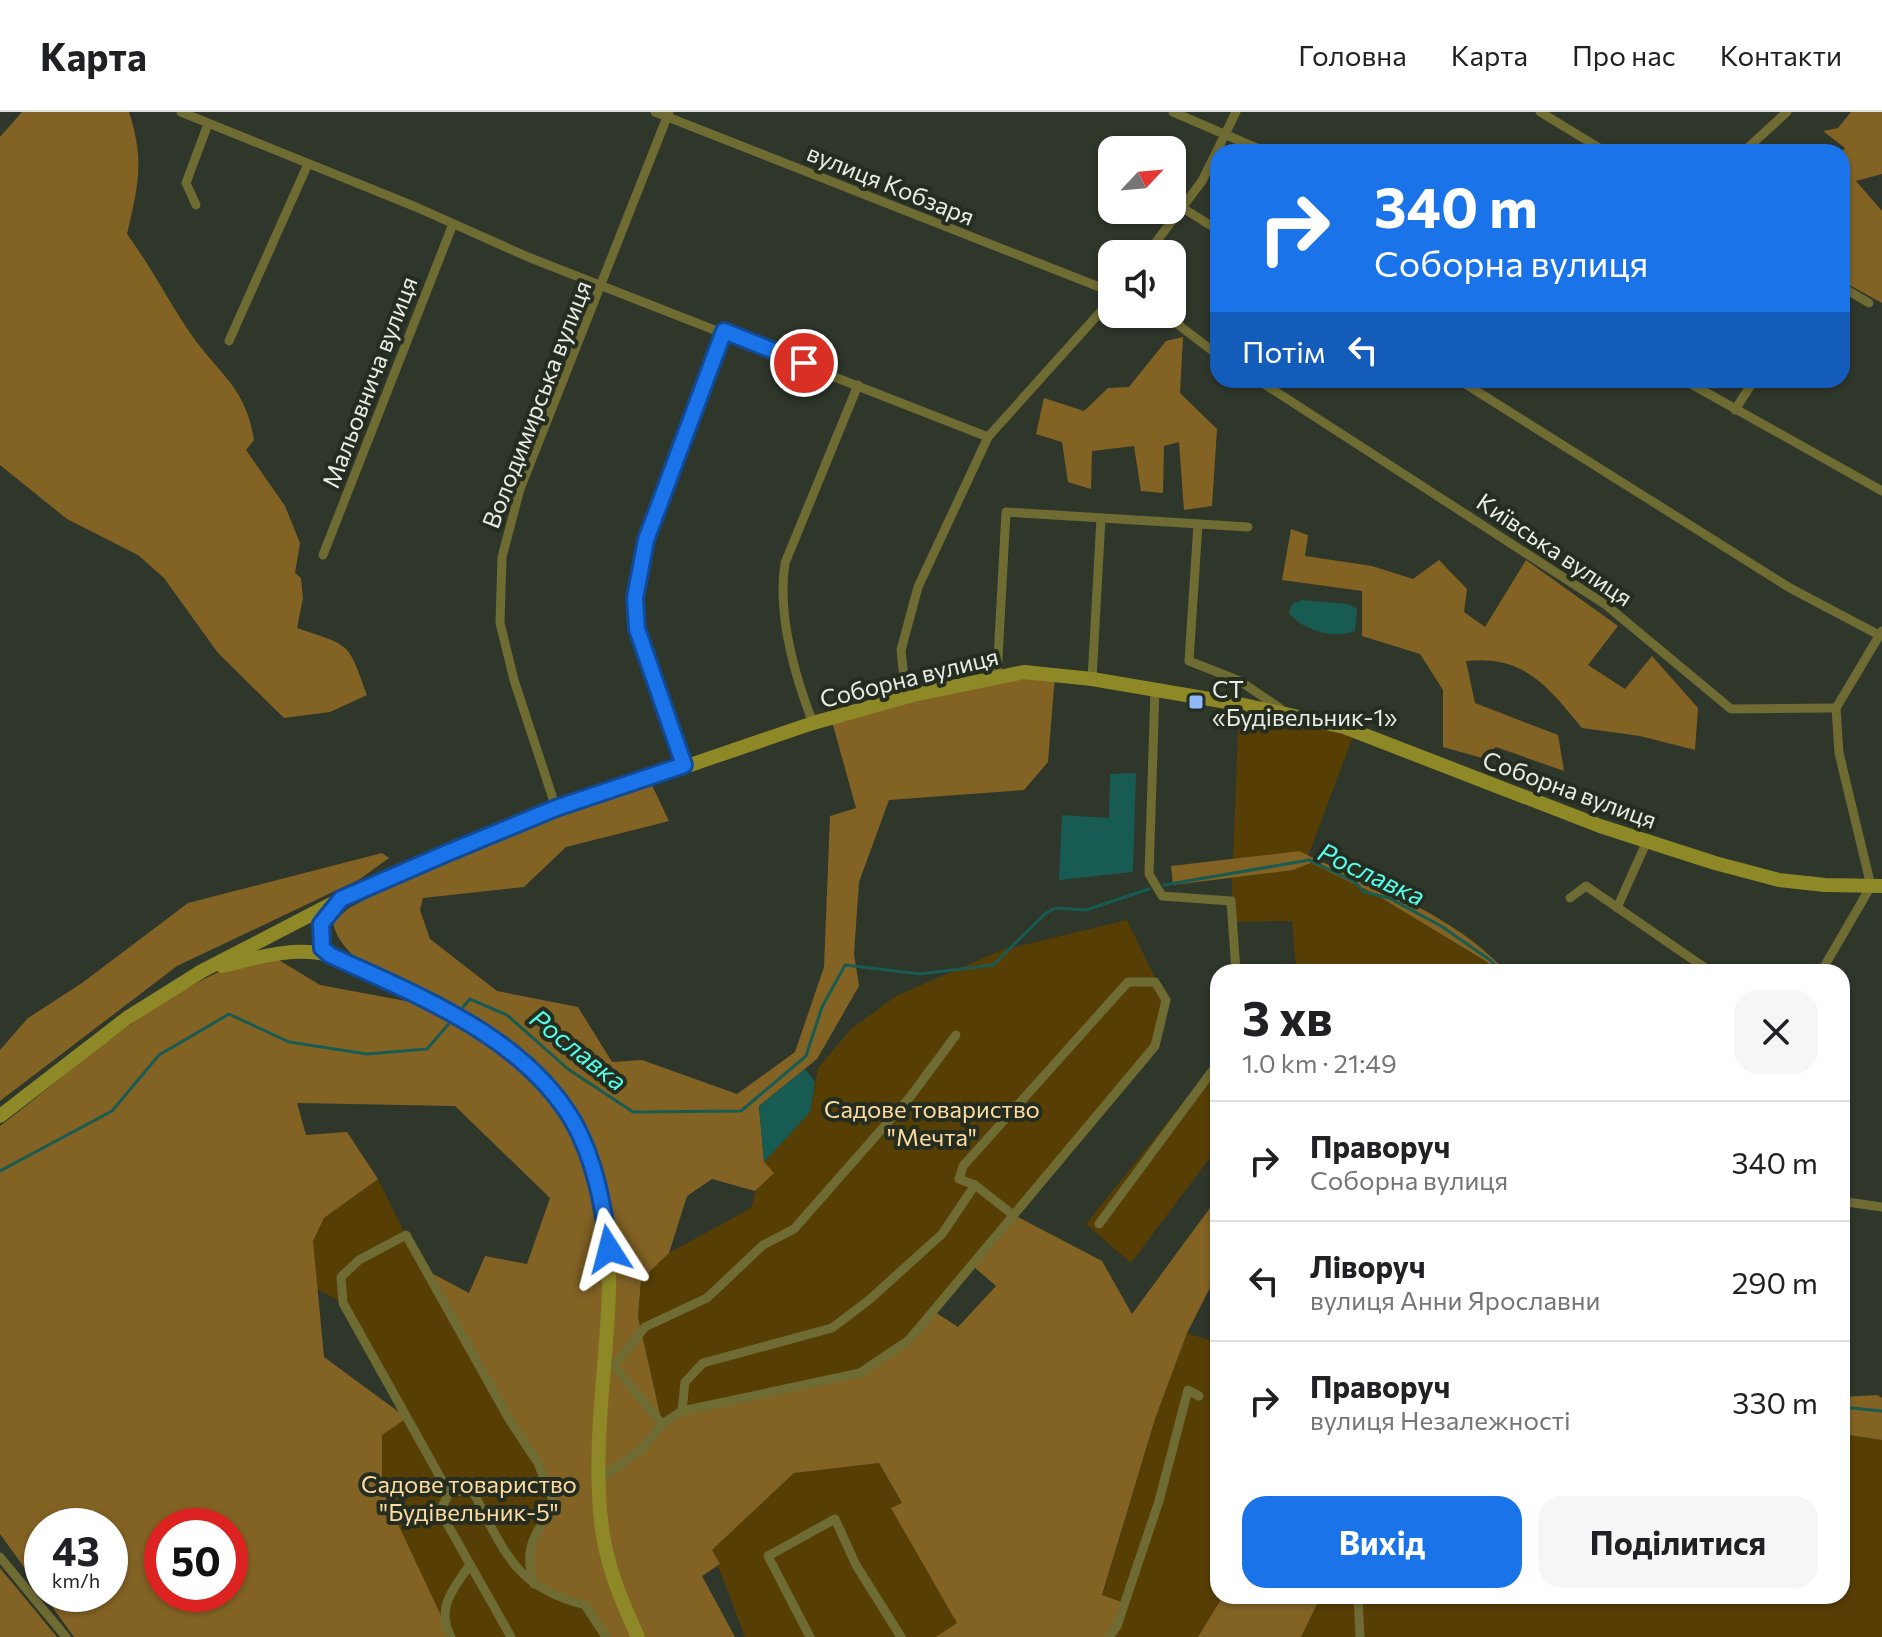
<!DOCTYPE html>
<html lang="uk">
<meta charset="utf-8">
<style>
body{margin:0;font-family:Commissioner,sans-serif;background:#f6f6f6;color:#202124;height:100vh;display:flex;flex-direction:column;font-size:30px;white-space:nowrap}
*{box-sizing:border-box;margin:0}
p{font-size:26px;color:#757577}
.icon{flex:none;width:44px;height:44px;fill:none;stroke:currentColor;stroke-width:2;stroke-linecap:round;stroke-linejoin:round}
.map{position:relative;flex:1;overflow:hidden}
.panel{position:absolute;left:1210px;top:852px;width:640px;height:640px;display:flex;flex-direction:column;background:#fff;border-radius:24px;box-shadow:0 2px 6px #0004}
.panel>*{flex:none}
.banner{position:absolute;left:1210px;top:32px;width:640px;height:244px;border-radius:24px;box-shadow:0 2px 6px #0004;background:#1a73e8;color:#fff;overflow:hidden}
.needle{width:52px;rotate:64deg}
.fabs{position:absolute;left:1098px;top:24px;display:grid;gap:16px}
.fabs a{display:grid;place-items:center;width:88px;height:88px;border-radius:16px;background:#fff;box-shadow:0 2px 6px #0004;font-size:40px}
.speed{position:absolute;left:24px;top:1396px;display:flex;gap:16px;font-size:40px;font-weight:700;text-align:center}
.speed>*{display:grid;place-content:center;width:104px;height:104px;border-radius:50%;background:#fff;box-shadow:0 2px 6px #0004;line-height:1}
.speed small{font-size:20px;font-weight:400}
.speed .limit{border:12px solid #d22;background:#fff;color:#111}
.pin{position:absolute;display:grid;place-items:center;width:68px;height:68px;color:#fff;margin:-34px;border:4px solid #fff;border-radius:50%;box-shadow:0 2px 8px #0007}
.me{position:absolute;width:88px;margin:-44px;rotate:351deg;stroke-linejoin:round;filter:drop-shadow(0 0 6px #0008)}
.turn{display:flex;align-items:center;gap:28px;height:168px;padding:0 32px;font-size:36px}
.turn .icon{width:104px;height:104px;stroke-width:2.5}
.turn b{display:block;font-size:56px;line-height:68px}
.then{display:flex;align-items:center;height:76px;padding:0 32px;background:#0003;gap:16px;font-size:30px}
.round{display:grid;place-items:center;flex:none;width:84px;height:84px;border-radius:24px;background:#f6f6f6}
.overview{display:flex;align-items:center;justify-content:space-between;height:136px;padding:0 32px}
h1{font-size:48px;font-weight:700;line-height:60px}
.action{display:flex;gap:16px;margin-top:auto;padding:16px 32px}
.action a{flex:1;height:92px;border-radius:24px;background:#1a73e8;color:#fff;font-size:32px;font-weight:700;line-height:92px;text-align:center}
.action a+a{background:#f6f6f6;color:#202124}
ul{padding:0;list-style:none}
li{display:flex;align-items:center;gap:24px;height:120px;padding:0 32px;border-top:2px solid #e0e0e0}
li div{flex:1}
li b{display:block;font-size:30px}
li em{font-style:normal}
header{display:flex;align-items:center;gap:48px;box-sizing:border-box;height:112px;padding:0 40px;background:#fff;border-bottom:2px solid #e0e0e0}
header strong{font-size:38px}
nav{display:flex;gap:44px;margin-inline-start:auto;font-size:28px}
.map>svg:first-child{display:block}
.green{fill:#573e05}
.forest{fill:#836324;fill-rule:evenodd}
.water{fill:#185b53}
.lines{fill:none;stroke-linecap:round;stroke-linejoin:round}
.stream{stroke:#185b53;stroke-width:3}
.street{stroke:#6e6b33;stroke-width:9}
.secondary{stroke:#8e8926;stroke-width:14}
.route-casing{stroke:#114b97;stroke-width:20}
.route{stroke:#1a73e8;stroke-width:14}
.poi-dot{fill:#90b8fd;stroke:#252c20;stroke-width:3}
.labels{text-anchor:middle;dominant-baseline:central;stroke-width:8;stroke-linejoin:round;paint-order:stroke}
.street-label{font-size:24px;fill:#e8ece4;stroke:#252c20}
.poi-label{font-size:24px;fill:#e8ece4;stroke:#252c20;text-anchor:start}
.park-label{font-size:24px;fill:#fedba0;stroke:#252c20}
.water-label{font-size:26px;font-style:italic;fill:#53ffea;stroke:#252c20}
</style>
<header>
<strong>Карта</strong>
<nav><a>Головна</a><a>Карта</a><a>Про нас</a><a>Контакти</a></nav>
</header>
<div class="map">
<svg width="1882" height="1525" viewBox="0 0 1882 1525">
<rect width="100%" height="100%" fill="#2f362a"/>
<g class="green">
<polygon points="1239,592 1355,619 1308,744 1299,739 1233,747"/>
<polygon points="1311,751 1375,782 1487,850 1495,860 1296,860 1292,809 1232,810 1232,766 1293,758"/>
<polygon points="1127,808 1166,888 1155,934 909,1228 860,1261 662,1312 638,1205 641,1168 669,1141 751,1096 764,1050 810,1000 818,956 851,917 896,884 1002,838"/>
<polygon points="1218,947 1218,1035 1131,1151 1086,1112"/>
<polygon points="378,1067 422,1156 538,1351 585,1493 606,1525 451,1525 443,1510 382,1378 382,1323 407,1306 343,1191 317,1177 313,1129 324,1106"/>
<polygon points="1187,1221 1218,1231 1218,1484 1223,1484 1198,1525 1109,1525 1102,1484 1155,1307"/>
<polygon points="1842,1322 1882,1328 1882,1525 1301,1525 1321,1484 1842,1484"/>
<polygon points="879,1351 976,1525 745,1525 712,1438 794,1361"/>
</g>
<g class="forest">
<path d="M22,0h107c16,49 9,74 -2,122 25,34 44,72 68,106 29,38 51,50 59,100l-8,10 39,56 15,37 -5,30 6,5 2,20 -6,30c55,19 50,12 70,67l-37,17 -46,6 -66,-65 -54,-75 -26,-23 -71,-36 -67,-54v-328z"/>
<polygon points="1851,0 1882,0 1882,62 1856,69 1882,99 1882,191 1842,169 1841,40 1845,36 1823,19 1838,16"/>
<polygon points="1183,225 1180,281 1217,317 1212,394 1184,398 1179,330 1164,334 1163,381 1141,379 1134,334 1092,339 1091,377 1068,370 1062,330 1036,322 1044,286 1084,299 1108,276 1129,275 1166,229"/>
<path d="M1291,417l17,6 -3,21 67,10 41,13 26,-19 28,29 -3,23 21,15 41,-67 92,66 -30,39 37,24 27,-33 46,52 -3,42 -55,-14 -58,-8c-34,-41 -57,-73 -116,-67l9,42 83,32 6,36 -68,-24 -14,11 -39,-11v-57l-23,-36 -58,-18v-45l-80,-11z"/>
<path d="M1055,563l-7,87 -24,28 -135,10 -30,82 -5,72 5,32 -42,73 -58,47 5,56 10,11 -19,18 -43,-12 -25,17 -18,57 -28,27 -3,37 24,106 20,-12 178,-38 29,-17 46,-44 23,15 38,-41 -23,-20 39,-52 90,47 30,53 86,-117v75l-31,61 -32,86 -53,176 22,8 -15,34h-173l21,-14 -66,-115 11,-5 -23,-40 -85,10 -82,77 8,14 -18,12 33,61h-129l-21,-32 -51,-21 -8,-24 28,-58 -16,-39 -116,-195 47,25 16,-37 42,8 23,-66 -95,-92 -158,-3 9,32 41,-3 31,47 -54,39 -11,23 11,116 83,61 -25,17v55l69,147h-377l-31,-43h67v-68h-68v66l-42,-58v-408c82,-62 167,-145 269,-172l51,31 118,22c-33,-17 -99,-46 -105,-85l16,-14 151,-78 148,-53 21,44 -103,26 -42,40 -101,11 -3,12 10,29 67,52 81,16 34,55 30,-2 95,34 58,-42 29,-85 6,-151 26,-8 -25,-90 119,-32zM162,1414h68v68h-68z"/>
<path d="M1299,739c69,34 155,62 207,121h-11l-8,-10 -112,-68 -64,-31 -18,7 -120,15 -2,-19z"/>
<polygon points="382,741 389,746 360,767 177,854 0,989 0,938 28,906 82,871 188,791"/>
<polygon points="1877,1283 1882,1286 1882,1328 1842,1322 1842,1285"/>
<polygon points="0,1456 57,1525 0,1525"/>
<polygon points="1223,1484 1321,1484 1301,1525 1198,1525"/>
</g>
<g class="water">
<path d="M1302,488l46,4 9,5 -2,22c-21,8 -52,0 -66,-18l3,-9z"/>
<polygon points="1136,661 1133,760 1059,768 1062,703 1109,706 1110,662"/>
<polygon points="805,957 815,970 810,1000 764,1050 759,994"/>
</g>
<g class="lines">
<g class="stream">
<polyline points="1164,773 1309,748 1355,770 1364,780 1389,786 1441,814 1490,848 1502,860"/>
<polyline points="463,895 470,887 507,903 568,957 633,1000 741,999 806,944 822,895 845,853 920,862 993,853 1046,801 1056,796 1086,798 1149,777"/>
<polyline points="0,1059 112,999 159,943 229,902 289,930 367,942 427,937 452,908"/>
<polyline points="1842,1295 1882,1299"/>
</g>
<g class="street">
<polyline points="181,0 416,95 528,145 988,325"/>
<polyline points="655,0 1112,180"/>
<polyline points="1173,0 1266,40"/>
<polyline points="1540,0 1606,40"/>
<polyline points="1743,40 1787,0"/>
<polyline points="196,93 186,71 208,12"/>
<polyline points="1181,95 1218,118"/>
<polyline points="1147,142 1202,69 1236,0"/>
<polyline points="1842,175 1869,191"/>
<polyline points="1164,202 1218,243"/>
<polyline points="229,229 307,54"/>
<polyline points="1258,268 1606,493 1731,597 1836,596"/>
<polyline points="1459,268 1790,476 1879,523"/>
<polyline points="1684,268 1882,379"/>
<polyline points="1735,298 1754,268"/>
<polyline points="1198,412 1189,549 1240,569 1281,597"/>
<polyline points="323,443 453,112"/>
<polyline points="997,564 1006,400 1248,415"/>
<polyline points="1092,567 1101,406"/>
<polyline points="1155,577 1149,762 1162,784 1231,789 1236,860"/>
<polyline points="906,585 901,538 918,475 988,325 1112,187"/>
<path d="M813,611c-19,-49 -36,-108 -28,-160l73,-178"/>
<polyline points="684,653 637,517 635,486 646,428 724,219"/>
<polyline points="556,696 514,568 500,511 502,445 520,377 669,0"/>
<polyline points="1570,786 1586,774 1711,860"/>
<polyline points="1617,796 1647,729"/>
<polyline points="1821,860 1871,774 1839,641 1836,596 1882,519"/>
<polyline points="1842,1081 1847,1090 1882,1095"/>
<polyline points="1099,1112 1218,951"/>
<polyline points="610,1254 614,1254 662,1312"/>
<polyline points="614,1254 645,1215 707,1186 763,1133 794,1117 910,985 956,923"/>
<polyline points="682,1299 685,1270 703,1251 832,1216 869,1188 942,1122 975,1073"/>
<polyline points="598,1368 642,1337 662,1312 682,1299 860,1261 909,1228 1155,934 1166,888 1155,870 1128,870 963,1054 959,1067 975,1073 1012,1102"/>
<path d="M449,1381l-106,-190 -2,-26 18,-17 47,-25 103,184 29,44 16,40c-18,31 -32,44 -20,81"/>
<polyline points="0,1445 66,1525"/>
<polyline points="1358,1484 1360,1525"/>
<path d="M451,1525c-15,-28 1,-47 18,-71"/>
<path d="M511,1525l-71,-126 10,-20 23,1c32,60 41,95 112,113l21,32"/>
<polyline points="810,1525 768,1444 835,1407 856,1453 901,1525"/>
<polyline points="1109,1525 1117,1514 1159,1389 1188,1278 1199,1284"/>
</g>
<g class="secondary">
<path d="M330,843c-17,-16 -10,-34 5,-49"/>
<path d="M222,854c34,-8 71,-20 107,-11 33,8 68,31 98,46 102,49 179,131 182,250 3,93 -19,184 -7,278 5,38 20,73 36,108"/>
<polyline points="0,1004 127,906 202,859 341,787 500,718 813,611 913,583 1024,560 1092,567 1239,592 1344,615 1600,714 1715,751 1779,768 1825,773 1882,774"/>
</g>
</g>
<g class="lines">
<defs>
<path id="route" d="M609,1137c-6,-44 -14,-89 -36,-128 -51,-86 -157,-126 -243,-166l-8,-7 -1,-24 20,-25 106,-46 109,-45 128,-43 -47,-136 -2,-31 11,-58 78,-209 80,32"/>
</defs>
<use href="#route" class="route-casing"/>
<use href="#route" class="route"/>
</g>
<rect class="poi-dot" x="1188" y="582" width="16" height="16" rx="4"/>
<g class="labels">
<g class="street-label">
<text transform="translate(891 72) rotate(22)">вулиця Кобзаря</text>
<text transform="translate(369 270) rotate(-69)">Мальовнича вулиця</text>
<text transform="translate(536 292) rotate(-69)">Володимирська вулиця</text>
<text transform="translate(1555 437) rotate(34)">Київська вулиця</text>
<text transform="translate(909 565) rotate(-14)">Соборна вулиця</text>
<text transform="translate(1570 677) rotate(20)">Соборна вулиця</text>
</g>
<g class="poi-label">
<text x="1212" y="576">СТ<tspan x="1212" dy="28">«Будівельник-1»</tspan></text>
</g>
<g class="park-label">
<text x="932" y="996">Садове товариство<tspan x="932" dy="28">"Мечта"</tspan></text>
<text x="469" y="1371">Садове товариство<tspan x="469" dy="28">"Будівельник-5"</tspan></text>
</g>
<g class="water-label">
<text transform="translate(1372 761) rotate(25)">Рославка</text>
<text transform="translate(579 937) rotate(38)">Рославка</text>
</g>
</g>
</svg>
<div class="fabs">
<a><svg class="needle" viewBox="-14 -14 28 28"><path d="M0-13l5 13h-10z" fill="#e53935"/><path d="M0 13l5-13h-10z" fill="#757577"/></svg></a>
<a><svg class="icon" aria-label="sound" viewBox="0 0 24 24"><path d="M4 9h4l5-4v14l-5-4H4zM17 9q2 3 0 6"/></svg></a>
</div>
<div class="speed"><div>43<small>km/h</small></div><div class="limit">50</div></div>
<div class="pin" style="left:804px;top:251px;background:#d93025"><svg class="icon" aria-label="arrive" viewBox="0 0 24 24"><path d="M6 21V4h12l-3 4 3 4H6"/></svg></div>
<svg class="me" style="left:609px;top:1137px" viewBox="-20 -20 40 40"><path d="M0-17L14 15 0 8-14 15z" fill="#1a73e8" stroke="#fff" stroke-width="4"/></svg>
<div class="banner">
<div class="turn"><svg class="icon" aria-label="right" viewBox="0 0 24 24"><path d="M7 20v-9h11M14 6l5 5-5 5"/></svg><div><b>340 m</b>Соборна вулиця</div></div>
<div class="then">Потім<svg class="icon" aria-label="left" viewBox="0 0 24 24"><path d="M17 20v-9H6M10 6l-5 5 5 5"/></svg></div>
</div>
<section class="panel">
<div class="overview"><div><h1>3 хв</h1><p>1.0 km · 21:49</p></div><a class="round"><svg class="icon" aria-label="close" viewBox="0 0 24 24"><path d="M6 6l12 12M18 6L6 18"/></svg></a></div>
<ul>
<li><svg class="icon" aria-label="right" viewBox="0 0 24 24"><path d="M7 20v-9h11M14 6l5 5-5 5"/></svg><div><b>Праворуч</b><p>Соборна вулиця</p></div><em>340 m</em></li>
<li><svg class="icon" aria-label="left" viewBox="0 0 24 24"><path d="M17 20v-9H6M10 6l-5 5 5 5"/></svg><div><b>Ліворуч</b><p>вулиця Анни Ярославни</p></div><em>290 m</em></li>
<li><svg class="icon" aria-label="right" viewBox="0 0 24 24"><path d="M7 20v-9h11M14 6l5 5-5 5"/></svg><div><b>Праворуч</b><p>вулиця Незалежності</p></div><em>330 m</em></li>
</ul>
<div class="action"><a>Вихід</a><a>Поділитися</a></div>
</section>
</div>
